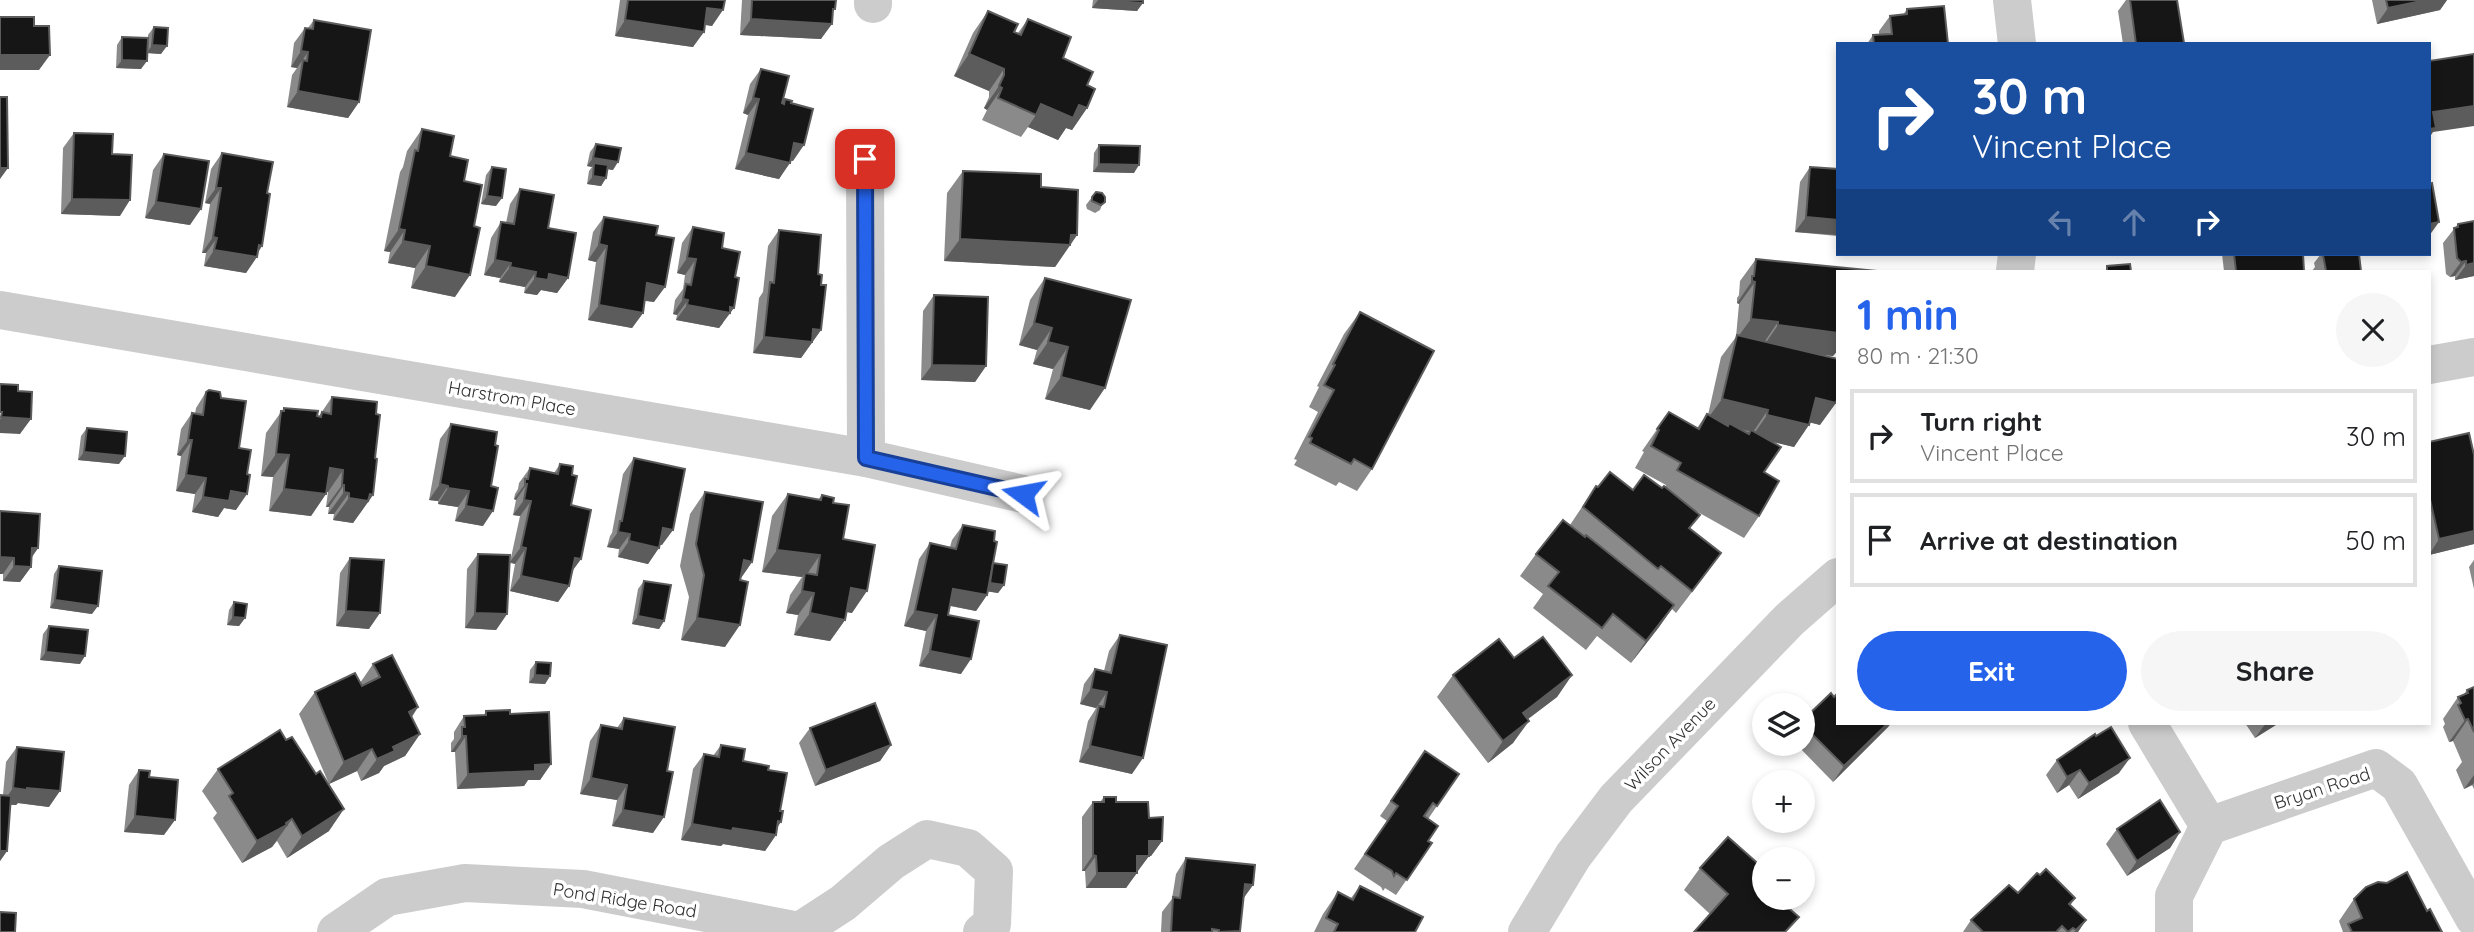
<!DOCTYPE html>
<meta charset="utf-8">
<style>
body{margin:0;font-family:Quicksand,sans-serif;background:#f6f6f6;color:#202124;height:100vh;display:flex;flex-direction:column;font-size:26px;white-space:nowrap}
*{box-sizing:border-box;margin:0}
p{font-size:23px;color:#757577}
.icon{flex:none;width:38px;height:38px;fill:none;stroke:currentColor;stroke-width:2;stroke-linecap:round;stroke-linejoin:round}
.map{position:relative;flex:1;overflow:hidden}
.details{position:absolute;left:1836px;top:270px;width:595px;height:455px;display:flex;flex-direction:column;background:#fff;border-radius:0px;box-shadow:0 4px 10px #0003}
.details>*{flex:none}
.top-card{position:absolute;left:1836px;top:42px;width:595px;height:214px;border-radius:0px;box-shadow:0 4px 10px #0003;background:#1a4fa0;color:#fff;overflow:hidden}
.fabs{position:absolute;left:1752px;top:693px;display:grid;gap:14px}
.fabs a{display:grid;place-items:center;width:63px;height:63px;border-radius:50%;background:#fff;box-shadow:0 4px 10px #0003;font-size:35px}
.pin{position:absolute;display:grid;place-items:center;width:60px;height:60px;color:#fff;margin:-30px;border-radius:14px;box-shadow:0 4px 10px #0006}
.me{position:absolute;width:77px;margin:-38px;rotate:283deg;stroke-linejoin:round;filter:drop-shadow(0 0 5px #0008)}
.turn{display:flex;align-items:center;gap:24px;height:147px;padding:0 21px;font-size:32px}
.turn .icon{width:91px;height:91px;stroke-width:2.5}
.turn b{display:block;font-size:49px;line-height:60px}
.lanes{display:flex;align-items:center;height:66px;padding:0 21px;background:#0003;justify-content:center;gap:35px;direction:ltr}
.lanes .off{opacity:.35}
.round{display:grid;place-items:center;flex:none;width:74px;height:74px;border-radius:37px;background:#f6f6f6}
.headline{display:flex;align-items:center;justify-content:space-between;height:119px;padding:0 21px}
h1{font-size:42px;font-weight:700;line-height:52px;color:#2563eb}
.primary-button{display:flex;gap:14px;margin-top:auto;padding:14px 21px}
.primary-button a{flex:1;height:80px;border-radius:42px;background:#2563eb;color:#fff;font-size:28px;font-weight:700;line-height:80px;text-align:center}
.primary-button a+a{background:#f6f6f6;color:#202124}
ul{padding:0;list-style:none}
li{display:flex;align-items:center;gap:21px;height:94px;margin:0 14px 10px;padding:0 7px;border:4px solid #e0e0e0;border-radius:0px}
li div{flex:1}
li b{display:block;font-size:26px}
li em{font-style:normal}
.map>svg:first-child{display:block}
.lines{fill:none;stroke-linecap:round;stroke-linejoin:round}
.street{stroke:#ccc;stroke-width:38}
.wall{fill:#8a8a8a}
.shaded-wall{fill:#5c5c5c}
.building{fill:#161616;stroke:#5c5c5c;stroke-width:2}
.route-casing{stroke:#184099;stroke-width:18}
.route{stroke:#2563eb;stroke-width:12}
.labels{text-anchor:middle;dominant-baseline:central;stroke-width:7;stroke-linejoin:round;paint-order:stroke}
.street-label{font-size:18px;fill:#2f2f2f;stroke:#fff}
</style>
<div class="map">
<svg width="2474" height="932" viewBox="0 0 2474 932">
<rect width="100%" height="100%" fill="#fff"/>
<g class="lines">
<g class="street">
<polyline points="2012,0 2017,44"/>
<polyline points="873,4 873,0"/>
<polyline points="865,159 866,458"/>
<polyline points="2015,271 2017,254"/>
<polyline points="0,310 866,458 1023,494"/>
<polyline points="2429,365 2474,357"/>
<polyline points="2147,723 2209,826"/>
<polyline points="2209,826 2376,768 2399,785 2474,918"/>
<polyline points="800,931 843,903 891,862 927,839 968,848 994,871 992,924 982,932"/>
<polyline points="336,932 387,897 465,883 583,889 804,932"/>
<polyline points="1527,932 1573,856 1616,799 1789,620 1838,577"/>
<polyline points="2174,932 2174,896 2209,826"/>
</g>
</g>
<g class="wall">
<polygon points="620,0 619,0 725,0 712,26 705,25 693,47 615,36"/>
<polygon points="742,0 836,0 832,12 821,39 740,35"/>
<polygon points="1093,0 1143,0 1137,11 1092,8"/>
<polygon points="2126,0 2177,0 2184,43 2123,44 2118,11"/>
<polygon points="2372,0 2447,0 2440,10 2377,24"/>
<polygon points="1907,9 1948,44 1867,44 1873,35 1879,35 1879,31 1890,16 1903,15"/>
<polygon points="988,11 1014,32 1018,33 1028,19 1087,85 1087,108 1072,130 1066,128 1058,140 1028,127 1021,137 982,120 987,110 984,108 989,97 989,91 954,76 973,33"/>
<polygon points="314,20 359,102 348,118 287,107 292,75 297,68 291,67 294,43 305,28 308,28"/>
<polygon points="154,27 161,54 147,53 141,69 116,68 117,45 122,37 148,41 148,35"/>
<polygon points="761,69 782,103 785,99 791,103 793,161 790,160 779,179 735,169 748,115 743,113 750,84"/>
<polygon points="422,129 450,156 464,181 455,297 411,288 415,268 388,263 390,252 384,251 400,172 403,167 407,151"/>
<polygon points="74,133 112,154 120,216 61,214 63,148"/>
<polygon points="596,144 613,170 607,169 606,178 601,186 587,184 589,171 592,167 587,166 590,152"/>
<polygon points="1099,145 1134,173 1093,172 1094,153"/>
<polygon points="222,153 267,193 262,246 246,273 204,266 206,253 202,253 210,204 205,203 211,169"/>
<polygon points="164,154 190,225 145,218 153,170"/>
<polygon points="492,167 496,206 481,204 486,175"/>
<polygon points="1810,167 1838,169 1838,248 1836,248 1837,236 1795,232 1800,182"/>
<polygon points="963,171 1041,187 1077,235 1055,267 944,261 947,193"/>
<polygon points="520,189 548,228 568,278 557,293 541,290 537,295 524,293 525,287 499,282 500,278 484,275 491,238 501,222 506,223 510,204"/>
<polygon points="1092,197 1105,197 1100,210 1095,213 1087,209 1086,205"/>
<polygon points="604,217 656,235 654,302 645,301 643,313 632,328 588,320 596,262 588,260 593,232"/>
<polygon points="2474,221 2474,276 2455,280 2455,276 2450,277 2446,274 2443,243 2458,224"/>
<polygon points="693,227 722,248 723,323 719,328 676,320 677,315 673,314 675,300 683,289 685,275 677,273 682,243"/>
<polygon points="779,230 818,274 821,285 821,330 801,358 753,353 759,298 763,292 768,246"/>
<polygon points="2222,254 2303,254 2304,271 2224,271"/>
<polygon points="2321,254 2359,254 2361,271 2312,271 2315,267 2314,263"/>
<polygon points="1756,259 1838,271 1838,350 1833,356 1814,354 1820,425 1810,422 1794,447 1771,441 1764,472 1759,516 1744,538 1696,511 1690,529 1705,575 1676,613 1672,609 1659,627 1631,663 1597,636 1586,650 1533,608 1543,594 1520,576 1536,554 1570,525 1596,486 1598,487 1633,490 1662,488 1665,487 1666,485 1635,468 1644,452 1642,451 1669,412 1697,428 1707,414 1708,415 1721,357 1736,337 1739,304 1737,303 1737,298 1739,295 1740,281"/>
<polygon points="1045,278 1090,410 1045,399 1053,369 1033,364 1037,350 1019,345 1030,300"/>
<polygon points="934,295 986,366 975,382 921,380 923,311"/>
<polygon points="1360,312 1372,469 1357,491 1339,482 1336,486 1294,465 1297,460 1294,459 1318,412 1309,407 1319,387 1317,386 1344,334"/>
<polygon points="206,392 221,398 239,448 236,510 224,508 218,517 192,512 195,494 176,491 181,456 177,455 181,429 192,413 195,414 196,408"/>
<polygon points="332,397 376,414 373,495 353,523 333,520 334,514 328,514 329,507 326,507 328,492 327,492 311,516 269,511 273,477 261,476 266,433 284,408 319,416"/>
<polygon points="451,424 483,526 455,521 458,507 438,504 438,501 429,500 440,439"/>
<polygon points="87,428 119,464 78,460 81,436"/>
<polygon points="2429,442 2474,544 2429,555"/>
<polygon points="634,458 662,545 660,545 648,564 618,557 619,549 607,547 610,536 612,533 623,474"/>
<polygon points="560,464 572,475 571,505 581,559 573,570 569,586 558,602 510,591 515,564 510,563 507,614 496,630 465,628 467,569 478,554 510,562 520,516 513,515 516,500 514,499 515,494 518,489 519,483 530,468 554,473"/>
<polygon points="705,492 752,562 740,579 725,647 681,640 689,597 680,566 690,514"/>
<polygon points="788,494 818,500 822,495 833,503 843,539 852,613 847,612 845,620 830,641 794,635 798,615 786,613 790,595 802,577 762,572 772,516"/>
<polygon points="0,511 38,548 32,557 31,567 20,582 3,581 3,574 0,574"/>
<polygon points="963,525 994,541 993,564 1004,585 998,593 987,591 987,595 976,611 950,606 948,615 961,674 919,666 926,631 904,626 919,559 930,543 950,547 952,540"/>
<polygon points="350,558 369,629 336,626 340,573"/>
<polygon points="2474,560 2474,589 2469,567"/>
<polygon points="59,566 92,614 50,608 54,574"/>
<polygon points="644,581 664,621 659,629 632,624 638,589"/>
<polygon points="234,602 245,618 239,626 227,625 229,610"/>
<polygon points="49,626 80,664 40,660 43,634"/>
<polygon points="1120,635 1132,774 1079,762 1088,721 1095,710 1096,708 1080,704 1084,684 1095,669 1104,671 1109,651"/>
<polygon points="1514,658 1572,675 1557,697 1528,719 1513,743 1488,763 1437,697 1453,675"/>
<polygon points="536,662 550,676 545,684 529,683 530,670"/>
<polygon points="373,664 418,707 412,717 420,734 405,756 384,766 379,773 361,781 357,771 329,784 299,714 315,692 360,683"/>
<polygon points="2474,687 2474,789 2472,785 2464,789 2456,770 2462,762 2453,741 2449,742 2443,727 2445,724 2443,719 2458,697 2464,694 2467,690"/>
<polygon points="486,711 510,714 551,764 540,780 528,780 524,786 457,789 455,752 451,752 451,743 454,739 454,732 464,716 484,715"/>
<polygon points="624,718 667,771 653,833 612,826 617,800 580,794 590,741 601,725 617,728"/>
<polygon points="1802,721 1838,723 1891,723 1888,727 1833,782 1796,744 1802,744"/>
<polygon points="2245,723 2279,723 2255,738"/>
<polygon points="810,728 891,745 880,761 815,786 799,743"/>
<polygon points="721,745 743,761 768,770 776,835 765,851 723,844 721,846 681,840 693,769 704,754 713,756"/>
<polygon points="17,747 49,807 18,803 16,805 10,805 7,851 0,861 0,795 3,795 6,762"/>
<polygon points="1425,751 1459,774 1428,819 1428,841 1432,843 1396,895 1385,888 1383,891 1381,887 1354,869 1387,821 1380,816"/>
<polygon points="2057,760 2119,773 2078,799 2069,785 2057,793 2046,775"/>
<polygon points="218,769 329,831 287,858 277,841 272,847 242,863 213,818 217,813 202,791"/>
<polygon points="139,770 149,777 164,835 124,832 129,785"/>
<polygon points="1104,797 1149,818 1162,841 1151,856 1149,856 1137,871 1126,888 1086,888 1085,871 1082,871 1082,817 1093,802 1100,802"/>
<polygon points="2117,829 2180,832 2170,848 2127,876 2106,844"/>
<polygon points="1186,858 1253,885 1243,899 1239,932 1161,932 1162,912 1172,899 1176,874"/>
<polygon points="1700,868 1761,883 1710,914 1684,890"/>
<polygon points="1360,886 1415,932 1314,932 1323,914 1338,892 1351,898"/>
<polygon points="2018,893 2075,898 2070,906 2086,920 2078,932 1963,932 1971,920"/>
<polygon points="2354,899 2427,911 2442,932 2343,932 2339,921"/>
</g>
<g class="shaded-wall">
<polygon points="1098,0 1143,3 1137,11 1092,8"/>
<polygon points="2426,0 2447,0 2440,10 2377,24 2388,8"/>
<polygon points="707,8 723,10 712,26 696,23"/>
<polygon points="835,9 825,23 832,24 821,39 740,35 751,19"/>
<polygon points="625,20 704,32 693,47 615,36"/>
<polygon points="152,45 167,46 161,54 147,53"/>
<polygon points="301,51 308,52 297,68 291,67"/>
<polygon points="969,54 1004,69 989,91 954,76"/>
<polygon points="0,55 50,55 39,70 0,70"/>
<polygon points="122,60 147,61 141,69 116,68"/>
<polygon points="999,86 1002,88 987,110 984,108"/>
<polygon points="298,91 359,102 348,118 287,107"/>
<polygon points="753,98 759,99 748,115 743,113"/>
<polygon points="1041,104 1079,105 1087,108 1072,130 1066,128 1058,140 1028,127 1036,115"/>
<polygon points="2474,106 2474,126 2433,132 2429,138 2429,119 2433,112"/>
<polygon points="794,143 804,145 793,161 783,159"/>
<polygon points="746,153 790,163 779,179 735,169"/>
<polygon points="593,158 618,162 613,170 594,167 594,163 592,167 587,166"/>
<polygon points="1099,164 1139,165 1134,173 1093,172"/>
<polygon points="0,168 8,168 0,179"/>
<polygon points="593,176 606,178 601,186 587,184"/>
<polygon points="216,188 221,188 210,204 205,203"/>
<polygon points="487,196 502,198 496,206 481,204"/>
<polygon points="72,199 130,200 120,216 61,214"/>
<polygon points="156,202 201,209 190,225 145,218"/>
<polygon points="1806,217 1838,220 1838,235 1795,232"/>
<polygon points="2439,222 2429,236 2429,224"/>
<polygon points="399,229 405,230 390,252 384,251"/>
<polygon points="1077,235 1055,267 944,261 960,239"/>
<polygon points="213,237 217,238 206,253 202,253"/>
<polygon points="403,241 430,246 415,268 388,263"/>
<polygon points="599,244 607,246 596,262 588,260"/>
<polygon points="259,245 262,246 254,257 257,257 246,273 204,266 214,250"/>
<polygon points="687,258 696,259 685,275 677,273"/>
<polygon points="495,260 511,263 500,278 484,275"/>
<polygon points="2466,261 2455,276 2450,277 2461,262"/>
<polygon points="2474,263 2474,276 2455,280 2466,265"/>
<polygon points="426,266 470,275 455,297 411,288"/>
<polygon points="510,267 536,272 525,287 499,282"/>
<polygon points="549,274 568,278 557,293 541,290 537,295 524,293 535,278"/>
<polygon points="1752,281 1755,282 1739,304 1737,303"/>
<polygon points="647,283 665,287 654,302 636,299"/>
<polygon points="683,299 688,300 677,315 673,314"/>
<polygon points="599,305 643,313 632,328 588,320"/>
<polygon points="687,305 730,307 734,308 719,328 676,320"/>
<polygon points="1751,319 1778,322 1763,344 1735,341"/>
<polygon points="1034,323 1052,328 1037,350 1019,345"/>
<polygon points="1778,325 1838,333 1838,350 1833,356 1763,347"/>
<polygon points="813,329 821,330 801,358 753,353 764,337"/>
<polygon points="1048,342 1068,347 1053,369 1033,364"/>
<polygon points="932,365 986,366 975,382 921,380"/>
<polygon points="1061,377 1105,388 1090,410 1045,399"/>
<polygon points="1816,398 1836,403 1820,425 1800,420"/>
<polygon points="1722,399 1768,410 1753,432 1706,421"/>
<polygon points="1767,415 1809,425 1794,447 1752,437"/>
<polygon points="1,417 31,419 20,434 0,433 0,419"/>
<polygon points="188,440 192,440 181,456 177,455"/>
<polygon points="84,452 125,456 119,464 78,460"/>
<polygon points="276,454 289,455 273,477 261,476"/>
<polygon points="330,468 343,470 328,492 314,490"/>
<polygon points="186,475 206,478 195,494 176,491"/>
<polygon points="440,484 448,486 438,501 429,500"/>
<polygon points="525,484 527,484 516,500 514,499"/>
<polygon points="342,485 344,485 329,507 326,507"/>
<polygon points="448,488 469,491 458,507 438,504"/>
<polygon points="284,489 326,494 311,516 269,511"/>
<polygon points="231,491 247,494 236,510 224,508 218,517 192,512 203,497"/>
<polygon points="344,492 349,493 334,514 328,514"/>
<polygon points="370,494 373,495 353,523 333,520 349,498"/>
<polygon points="524,500 531,501 520,516 513,515"/>
<polygon points="466,506 493,511 483,526 455,521"/>
<polygon points="663,528 673,530 662,545 652,543"/>
<polygon points="2474,531 2474,544 2429,555 2439,539"/>
<polygon points="618,532 630,534 619,549 607,547"/>
<polygon points="629,541 659,548 648,564 618,557"/>
<polygon points="521,547 526,548 515,564 510,562"/>
<polygon points="32,548 38,548 27,564"/>
<polygon points="777,550 820,555 805,577 805,573 802,577 762,572"/>
<polygon points="0,557 14,558 3,574 0,574"/>
<polygon points="575,558 581,559 570,574"/>
<polygon points="744,560 752,562 737,584"/>
<polygon points="14,566 31,567 20,582 3,581"/>
<polygon points="521,576 569,586 558,602 510,591"/>
<polygon points="990,583 1004,585 998,593 985,591"/>
<polygon points="851,588 867,591 852,613 836,610"/>
<polygon points="953,589 987,595 976,611 942,604"/>
<polygon points="802,591 814,593 798,615 786,613"/>
<polygon points="55,600 98,606 92,614 50,608"/>
<polygon points="1674,605 1659,627 1631,663 1646,641"/>
<polygon points="346,611 380,613 369,629 336,626"/>
<polygon points="915,611 937,615 926,631 904,626"/>
<polygon points="475,613 507,614 496,630 465,628"/>
<polygon points="810,613 845,620 830,641 794,635"/>
<polygon points="638,616 664,621 659,629 632,624"/>
<polygon points="233,617 245,618 239,626 227,625"/>
<polygon points="697,618 740,625 725,647 681,640"/>
<polygon points="930,651 971,659 961,674 919,666"/>
<polygon points="46,652 85,656 80,664 40,660"/>
<polygon points="535,675 550,676 545,684 529,683"/>
<polygon points="1572,675 1557,697 1507,735 1523,713"/>
<polygon points="1091,689 1107,692 1096,708 1080,704"/>
<polygon points="418,707 403,729 409,712"/>
<polygon points="2468,719 2453,741 2449,742 2465,720"/>
<polygon points="1529,721 1513,743 1488,763 1503,741"/>
<polygon points="1888,723 1891,723 1888,727 1833,782 1844,766"/>
<polygon points="2266,723 2279,723 2255,738"/>
<polygon points="420,734 405,756 384,766 379,773 361,781 377,759 393,747"/>
<polygon points="462,736 466,736 455,752 451,752"/>
<polygon points="891,745 880,761 815,786 826,770"/>
<polygon points="1090,746 1143,758 1132,774 1079,762"/>
<polygon points="372,749 357,771 329,784 344,762"/>
<polygon points="2130,758 2119,773 2078,799 2089,783"/>
<polygon points="551,764 540,780 528,780 524,786 457,789 468,774"/>
<polygon points="2080,770 2069,785 2057,793 2067,777"/>
<polygon points="2474,775 2474,783 2472,785 2464,789"/>
<polygon points="591,778 627,785 617,800 580,794"/>
<polygon points="13,788 27,788 60,791 49,807 18,803 16,805 2,804"/>
<polygon points="344,809 329,831 287,858 302,836"/>
<polygon points="623,810 664,817 653,833 612,826"/>
<polygon points="135,816 175,820 164,835 124,832"/>
<polygon points="292,819 272,847 242,863 257,841"/>
<polygon points="778,821 781,822 772,835 776,835 765,851 723,844 721,846 681,840 692,824 733,828"/>
<polygon points="2180,832 2170,848 2127,876 2137,861"/>
<polygon points="1149,841 1162,841 1151,856 1149,856 1138,871 1127,871"/>
<polygon points="0,851 7,851 0,861"/>
<polygon points="1093,855 1096,856 1085,871 1082,871"/>
<polygon points="1097,873 1137,873 1126,888 1086,888"/>
<polygon points="1245,884 1253,885 1242,900"/>
<polygon points="2086,920 2078,932 2074,932"/>
</g>
<g class="building">
<polygon points="628,0 725,0 723,10 707,8 704,32 625,20"/>
<polygon points="752,0 836,0 835,9 833,9 832,24 751,19"/>
<polygon points="1098,0 1143,0 1143,3"/>
<polygon points="2130,0 2177,0 2184,43 2136,44"/>
<polygon points="2386,0 2426,0 2388,8"/>
<polygon points="1944,6 1948,44 1874,44 1873,35 1892,34 1890,16 1907,14 1907,9"/>
<polygon points="988,11 1018,24 1014,32 1021,35 1028,19 1071,37 1063,58 1093,72 1087,85 1095,89 1087,108 1079,105 1073,118 1041,104 1036,115 998,98 1002,88 999,86 1004,75 1004,69 969,54"/>
<polygon points="0,17 34,17 34,26 49,26 50,55 0,55"/>
<polygon points="314,20 371,30 359,102 298,91 303,60 307,61 308,52 301,51 305,28 313,29"/>
<polygon points="154,27 168,28 167,46 152,45"/>
<polygon points="122,37 148,38 147,61 122,60"/>
<polygon points="2474,54 2474,106 2433,112 2436,128 2429,129 2429,61"/>
<polygon points="761,69 789,76 782,103 784,104 785,99 792,101 791,103 813,109 804,145 794,143 790,163 746,153 759,99 753,98"/>
<polygon points="0,97 7,97 8,168 0,168"/>
<polygon points="422,129 454,136 450,156 468,160 464,181 482,185 474,226 480,228 470,275 426,266 430,246 403,241 405,230 399,229 415,150 418,151"/>
<polygon points="74,133 113,134 112,154 132,155 130,200 72,199"/>
<polygon points="596,144 621,148 618,162 593,158"/>
<polygon points="1099,145 1140,146 1139,165 1099,164"/>
<polygon points="222,153 273,162 267,193 270,194 262,246 259,245 257,257 214,250 217,238 213,237 221,188 216,188"/>
<polygon points="164,154 209,161 201,209 156,202"/>
<polygon points="594,163 608,165 606,178 593,176"/>
<polygon points="492,167 506,169 502,198 487,196"/>
<polygon points="1810,167 1838,169 1838,220 1806,217"/>
<polygon points="963,171 1041,174 1041,187 1078,190 1077,235 1071,235 1070,245 960,239"/>
<polygon points="2432,183 2439,222 2429,224 2429,184"/>
<polygon points="520,189 554,195 548,228 576,233 568,278 549,274 548,280 535,278 536,272 510,267 511,263 495,260 501,222 514,224"/>
<polygon points="1096,192 1102,193 1105,197 1105,202 1101,205 1092,201 1092,197"/>
<polygon points="604,217 658,226 656,235 674,238 665,287 647,283 643,313 599,305 607,246 599,244"/>
<polygon points="2474,221 2474,263 2466,265 2466,261 2461,262 2457,258 2454,228 2458,227 2458,224"/>
<polygon points="693,227 724,233 722,248 740,252 735,277 739,278 734,308 730,307 730,313 687,305 688,300 683,299 686,284 691,285 696,259 687,258"/>
<polygon points="779,230 821,235 818,274 822,275 821,285 826,285 821,330 813,329 812,342 764,337 770,282 774,283"/>
<polygon points="2234,254 2303,254 2304,271 2236,271"/>
<polygon points="2326,254 2359,254 2361,271 2326,271 2323,255 2326,255"/>
<polygon points="1756,259 1877,271 1838,271 1838,333 1778,325 1778,322 1751,319 1755,282 1752,281 1752,276 1754,276"/>
<polygon points="2130,264 2131,271 2107,271 2107,266"/>
<polygon points="1045,278 1131,300 1105,388 1061,377 1068,347 1048,342 1052,328 1034,323"/>
<polygon points="934,295 988,297 986,366 932,365"/>
<polygon points="1360,312 1434,351 1372,469 1354,459 1351,464 1310,443 1312,438 1309,437 1334,390 1324,385 1335,365 1333,364"/>
<polygon points="1737,335 1838,359 1838,396 1836,403 1816,398 1809,425 1767,415 1768,410 1722,399"/>
<polygon points="0,384 18,385 18,391 32,392 31,419 1,417 2,412 0,412"/>
<polygon points="209,390 220,392 221,398 246,401 239,448 251,450 247,474 250,475 247,494 231,491 229,501 203,497 206,478 186,475 192,440 188,440 192,413 203,415 206,392"/>
<polygon points="332,397 377,402 376,414 380,415 375,458 377,459 373,495 370,494 368,501 349,498 349,493 344,492 344,485 342,485 343,470 330,468 326,494 284,489 289,455 276,454 281,411 284,411 284,408 318,411 317,416 321,417 322,412 331,414"/>
<polygon points="1669,412 1699,429 1707,414 1728,426 1729,423 1749,434 1751,430 1781,447 1764,472 1779,481 1759,516 1677,470 1681,463 1651,446 1659,430 1657,429"/>
<polygon points="451,424 497,432 495,445 498,446 491,486 498,488 493,511 466,506 469,491 448,488 448,486 440,484"/>
<polygon points="87,428 127,432 125,456 84,452"/>
<polygon points="2469,433 2474,455 2474,531 2439,539 2429,495 2429,442"/>
<polygon points="634,458 685,469 673,530 663,528 659,548 629,541 630,534 618,532 620,521 622,521"/>
<polygon points="560,464 573,466 572,475 577,476 571,505 591,510 581,559 575,558 569,586 521,576 526,548 521,547 531,501 524,500 527,484 525,484 525,479 528,479 530,468 558,474"/>
<polygon points="1610,472 1633,490 1644,475 1662,488 1664,486 1700,515 1689,528 1721,553 1692,591 1661,566 1658,569 1583,507 1596,486 1598,487"/>
<polygon points="705,492 763,502 752,562 744,560 740,580 748,582 740,625 697,618 704,575 696,544"/>
<polygon points="788,494 821,500 822,495 834,498 833,503 849,505 843,539 875,545 867,591 851,588 845,620 810,613 814,593 802,591 805,573 817,575 820,555 777,550"/>
<polygon points="0,511 40,514 38,548 32,548 31,567 14,566 14,558 0,557"/>
<polygon points="1563,520 1585,537 1586,535 1674,605 1646,641 1613,614 1602,628 1548,586 1559,572 1536,554"/>
<polygon points="963,525 995,531 994,541 997,542 987,595 953,589 948,615 979,621 971,659 930,651 937,615 915,611 930,543 956,549"/>
<polygon points="478,554 510,555 507,614 475,613"/>
<polygon points="350,558 384,560 380,613 346,611"/>
<polygon points="993,563 1007,565 1004,585 990,583"/>
<polygon points="59,566 102,571 98,606 55,600"/>
<polygon points="644,581 671,585 664,621 638,616"/>
<polygon points="234,602 247,604 245,618 233,617"/>
<polygon points="49,626 88,630 85,656 46,652"/>
<polygon points="1120,635 1167,645 1143,758 1090,746 1099,706 1104,707 1107,692 1091,689 1095,669 1111,673"/>
<polygon points="1543,637 1572,675 1523,713 1529,721 1503,741 1453,675 1499,639 1514,658"/>
<polygon points="392,655 418,707 409,712 420,734 393,747 395,751 377,759 372,749 344,762 315,692 355,673 362,686 380,677 373,664"/>
<polygon points="536,662 551,663 550,676 535,675"/>
<polygon points="2474,687 2474,732 2468,719 2465,720 2458,705 2461,703 2458,697 2468,693 2467,690"/>
<polygon points="1831,693 1834,697 1838,693 1838,723 1888,723 1844,766 1802,724 1802,721"/>
<polygon points="875,703 891,745 826,770 810,728"/>
<polygon points="510,710 510,714 549,712 551,764 535,765 535,771 468,774 466,736 462,736 462,727 465,727 464,716 486,715 486,711"/>
<polygon points="624,718 675,727 667,771 673,772 664,817 623,810 627,785 591,778 601,725 622,729"/>
<polygon points="2111,727 2130,758 2089,783 2080,770 2067,777 2057,760 2095,734 2096,736"/>
<polygon points="280,730 286,740 292,737 316,774 320,771 344,809 302,836 292,819 286,823 287,825 257,841 229,796 233,793 218,769"/>
<polygon points="721,745 745,749 743,761 769,766 768,770 787,773 780,811 783,811 781,822 778,821 776,835 733,828 732,831 692,824 704,754 719,757"/>
<polygon points="17,747 64,752 60,791 27,788 27,790 13,788"/>
<polygon points="1425,751 1459,774 1437,806 1433,803 1424,816 1438,826 1428,841 1432,843 1407,880 1396,873 1394,876 1392,871 1365,854 1398,806 1391,801"/>
<polygon points="139,770 150,771 149,777 178,780 175,820 135,816"/>
<polygon points="0,795 11,796 7,851 0,851"/>
<polygon points="1104,797 1116,797 1116,802 1148,802 1149,818 1163,817 1162,841 1149,841 1149,856 1137,856 1137,873 1097,873 1096,856 1093,855 1093,802 1104,802"/>
<polygon points="2160,800 2180,832 2137,861 2117,829"/>
<polygon points="1728,837 1764,869 1764,878 1760,882 1764,886 1764,898 1777,898 1799,917 1785,932 1694,932 1728,894 1700,868"/>
<polygon points="1186,858 1255,865 1253,885 1245,884 1240,931 1219,932 1219,930 1212,929 1212,932 1171,932 1173,897 1180,898"/>
<polygon points="2046,869 2075,898 2069,904 2086,920 2076,930 2073,928 2068,932 2062,926 2056,932 1983,932 1971,920 2009,885 2018,893 2037,873 2040,875"/>
<polygon points="2407,872 2427,911 2430,909 2442,932 2352,932 2348,924 2362,918 2354,899 2366,887 2378,882 2387,883"/>
<polygon points="1360,886 1423,917 1415,932 1334,932 1338,924 1326,918 1338,892 1353,900"/>
<polygon points="0,912 16,913 15,932 0,932"/>
</g>
<g class="lines">
<defs>
<polyline id="route" points="865,159 866,458 1023,494"/>
</defs>
<use href="#route" class="route-casing"/>
<use href="#route" class="route"/>
</g>
<g class="labels">
<g class="street-label">
<text transform="translate(512 398) rotate(10)">Harstrom Place</text>
<text transform="translate(1670 744) rotate(-46)">Wilson Avenue</text>
<text transform="translate(2322 788) rotate(-18)">Bryan Road</text>
<text transform="translate(625 900) rotate(9)">Pond Ridge Road</text>
</g>
</g>
</svg>
<div class="fabs">
<a><svg class="icon" aria-label="layers" viewBox="0 0 24 24"><path d="M12 4l9 5-9 5-9-5zM3 14l9 5 9-5"/></svg></a>
<a>+</a>
<a>−</a>
</div>
<div class="pin" style="left:865px;top:159px;background:#d93025"><svg class="icon" aria-label="arrive" viewBox="0 0 24 24"><path d="M6 21V4h12l-3 4 3 4H6"/></svg></div>
<svg class="me" style="left:1023px;top:494px" viewBox="-20 -20 40 40"><path d="M0-17L14 15 0 8-14 15z" fill="#2563eb" stroke="#fff" stroke-width="4"/></svg>
<div class="top-card">
<div class="turn"><svg class="icon" aria-label="right" viewBox="0 0 24 24"><path d="M7 20v-9h11M14 6l5 5-5 5"/></svg><div><b>30 m</b>Vincent Place</div></div>
<div class="lanes"><svg class="icon off" aria-label="left" viewBox="0 0 24 24"><path d="M17 20v-9H6M10 6l-5 5 5 5"/></svg><svg class="icon off" aria-label="ahead" viewBox="0 0 24 24"><path d="M12 20V5M6 11l6-6 6 6"/></svg><svg class="icon" aria-label="right" viewBox="0 0 24 24"><path d="M7 20v-9h11M14 6l5 5-5 5"/></svg></div>
</div>
<section class="details">
<div class="headline"><div><h1>1 min</h1><p>80 m · 21:30</p></div><a class="round"><svg class="icon" aria-label="close" viewBox="0 0 24 24"><path d="M6 6l12 12M18 6L6 18"/></svg></a></div>
<ul>
<li><svg class="icon" aria-label="right" viewBox="0 0 24 24"><path d="M7 20v-9h11M14 6l5 5-5 5"/></svg><div><b>Turn right</b><p>Vincent Place</p></div><em>30 m</em></li>
<li><svg class="icon" aria-label="arrive" viewBox="0 0 24 24"><path d="M6 21V4h12l-3 4 3 4H6"/></svg><div><b>Arrive at destination</b></div><em>50 m</em></li>
</ul>
<div class="primary-button"><a>Exit</a><a>Share</a></div>
</section>
</div>
